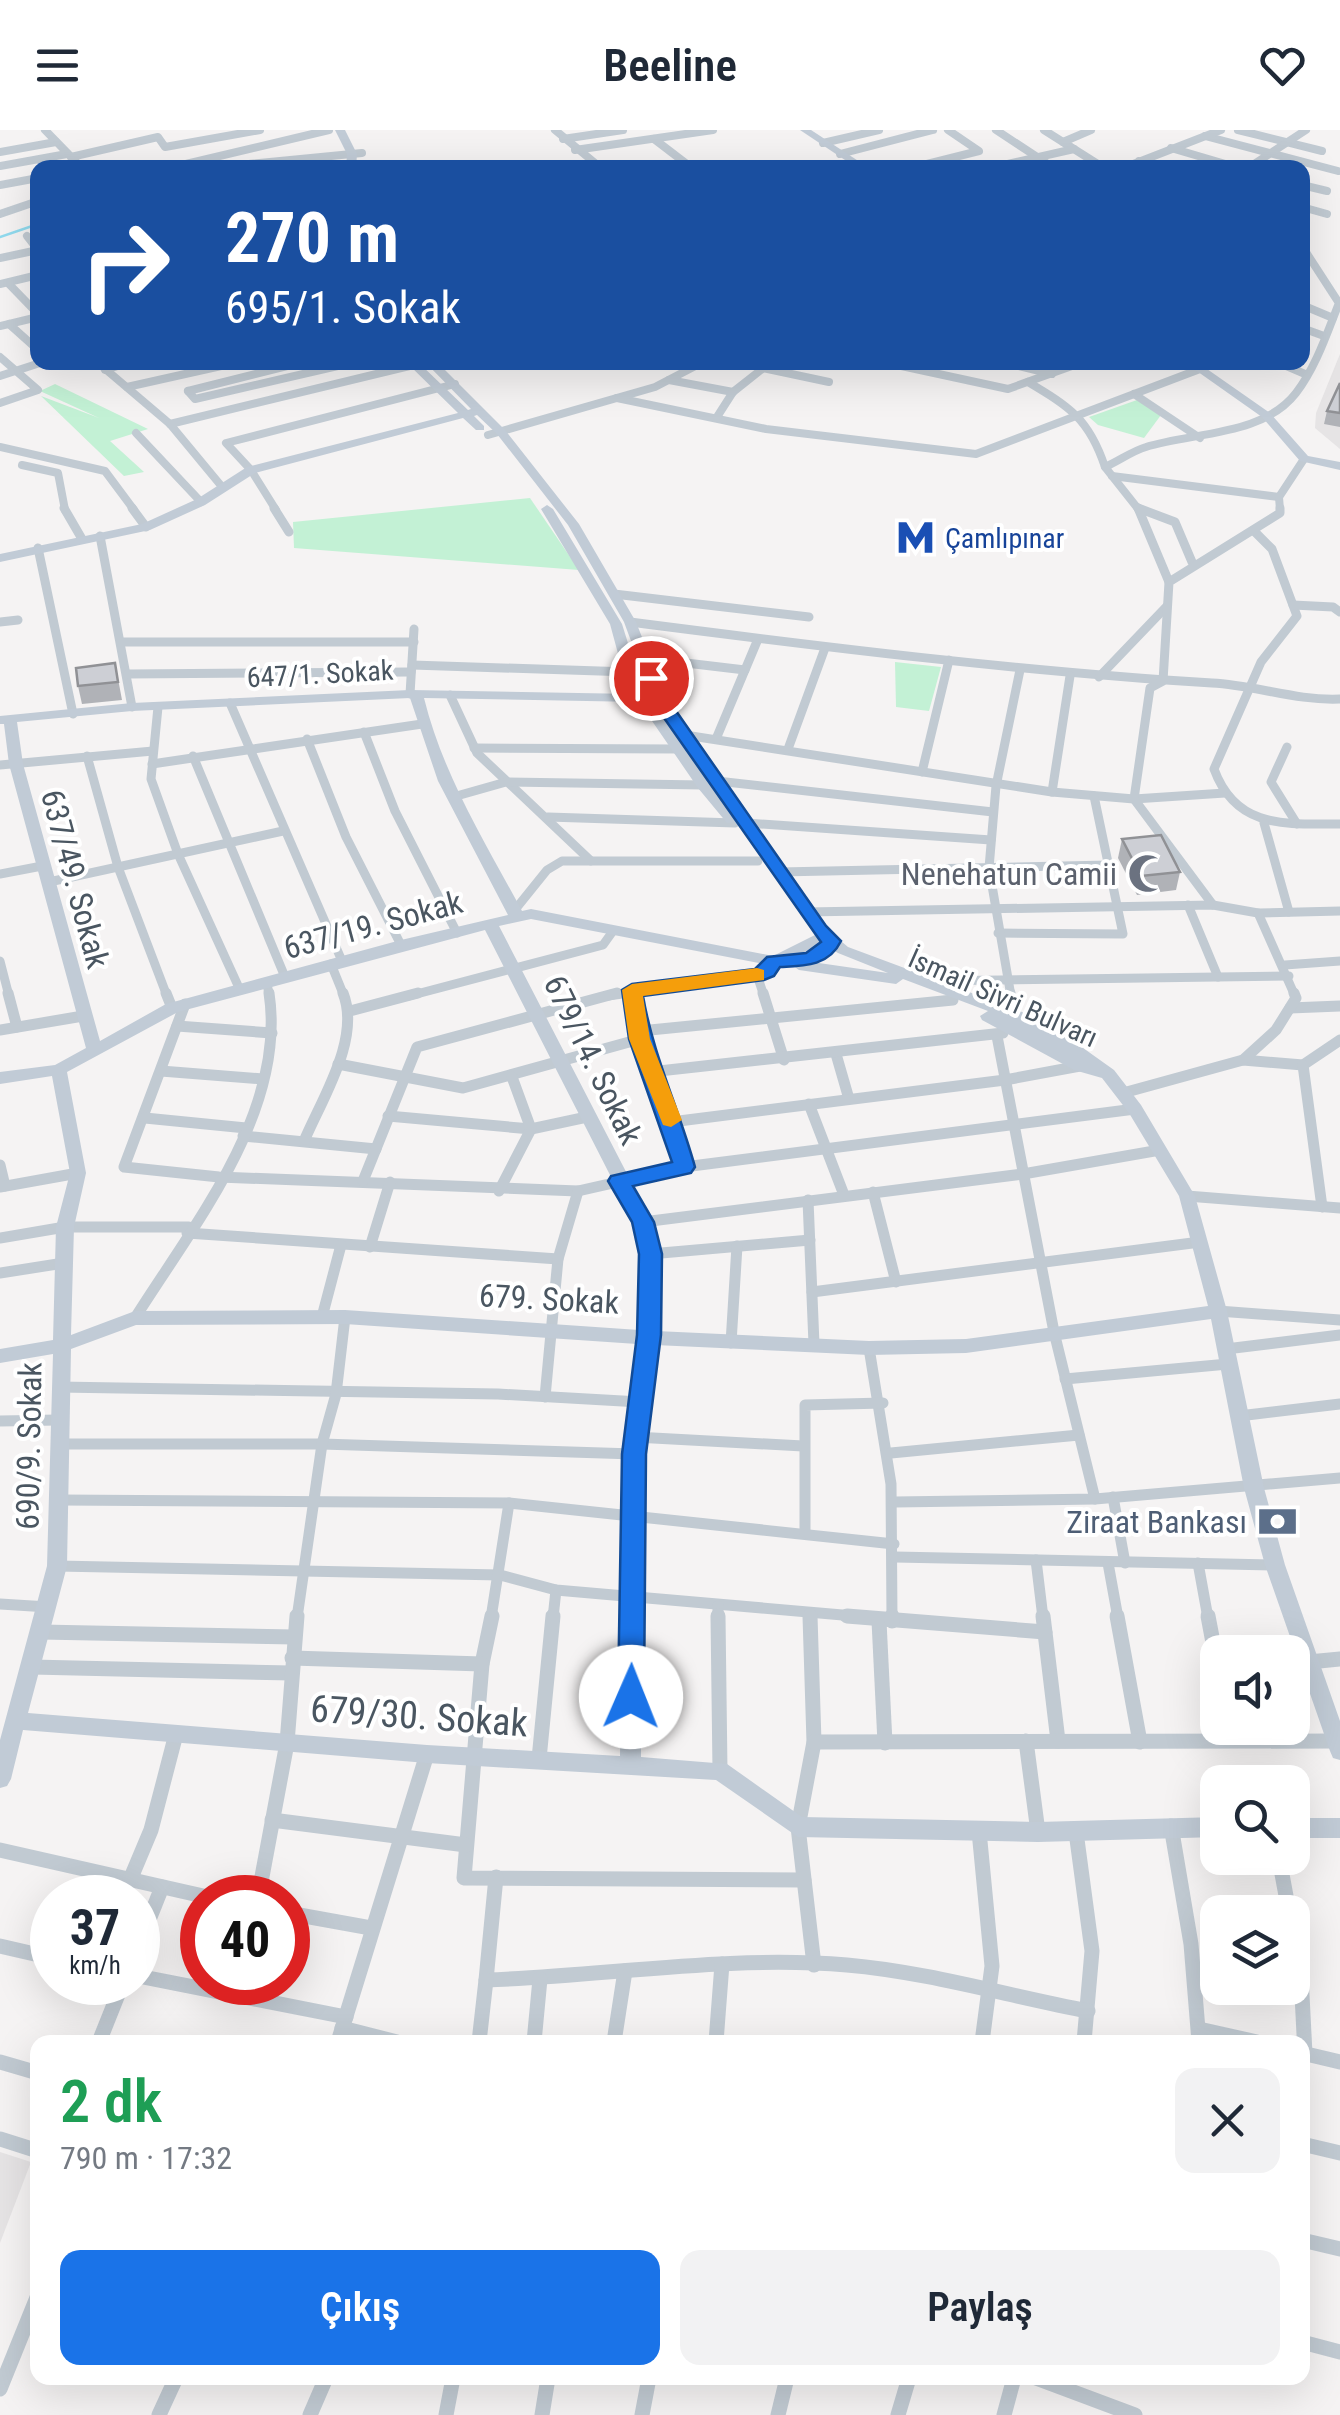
<!DOCTYPE html>
<html lang="tr">
<meta charset="utf-8">
<style>
body{margin:0;font-family:"Roboto Condensed",sans-serif;background:#f2f2f3;color:#1f2937;height:100vh;display:flex;flex-direction:column;font-size:38px;white-space:nowrap}
*{box-sizing:border-box;margin:0}
p{font-size:32px;color:#747a83}
.icon{flex:none;width:55px;height:55px;fill:none;stroke:currentColor;stroke-width:2;stroke-linecap:round;stroke-linejoin:round}
.map{position:relative;flex:1;overflow:hidden}
.panel{position:absolute;left:30px;top:1905px;width:1280px;height:350px;display:flex;flex-direction:column;background:#fff;border-radius:20px;box-shadow:0 10px 40px #0002}
.panel>*{flex:none}
.banner{position:absolute;left:30px;top:30px;width:1280px;height:210px;border-radius:20px;box-shadow:0 10px 40px #0002;background:#1a4fa0;color:#fff;overflow:hidden}
.fabs{position:absolute;left:1200px;top:1505px;display:grid;gap:20px}
.fabs a{display:grid;place-items:center;width:110px;height:110px;border-radius:20px;background:#fff;box-shadow:0 10px 40px #0002;font-size:50px}
.speed{position:absolute;left:30px;top:1745px;display:flex;gap:20px;font-size:50px;font-weight:700;text-align:center}
.speed>*{display:grid;place-content:center;width:130px;height:130px;border-radius:50%;background:#fff;box-shadow:0 10px 40px #0002;line-height:1}
.speed small{font-size:25px;font-weight:400}
.speed .limit{border:15px solid #d22;background:#fff;color:#111}
.pin{position:absolute;display:grid;place-items:center;width:85px;height:85px;color:#fff;margin:-42px;border:5px solid #fff;border-radius:50%;box-shadow:0 2px 10px #0007}
.me{position:absolute;width:110px;margin:-55px;rotate:1deg;stroke-linejoin:round;filter:drop-shadow(0 0 8px #0008)}
.turn{display:flex;align-items:center;gap:35px;height:210px;padding:0 30px;font-size:45px}
.turn .icon{width:130px;height:130px;stroke-width:2.5}
.turn b{display:block;font-size:70px;line-height:85px}
.round{display:grid;place-items:center;flex:none;width:105px;height:105px;border-radius:20px;background:#f2f2f3}
.summary{display:flex;align-items:center;justify-content:space-between;height:170px;padding:0 30px}
h1{font-size:60px;font-weight:600;line-height:75px;color:#1e9e55}
.button{display:flex;gap:20px;margin-top:auto;padding:20px 30px}
.button a{flex:1;height:115px;border-radius:20px;background:#1a73e8;color:#fff;font-size:40px;font-weight:600;line-height:115px;text-align:center}
.button a+a{background:#f2f2f3;color:#1f2937}
header{display:flex;justify-content:space-between;align-items:center;height:130px;padding:0 30px;background:#fff;font-size:45px;font-weight:600}
.map>svg:first-child{display:block}
.education{fill:#e6e4e5}
.green{fill:#c3f1d5}
.lines{fill:none;stroke-linecap:round;stroke-linejoin:round}
.stream{stroke:#90daee;stroke-width:2.5}
.street-far3{stroke:#c1cad2;stroke-width:8}
.street-far2{stroke:#c1cad2;stroke-width:9}
.street-far1{stroke:#c1cad2;stroke-width:11}
.street{stroke:#c1cad2;stroke-width:15}
.secondary{fill:#c1cbd6;fill-rule:evenodd}
.wall{fill:#b0b2b7}
.building{fill:#cdcfd5;stroke:#909195;stroke-width:2.5}
.route{fill:#1a73e8;stroke:#114b97;stroke-width:2.5}
.slow{fill:#f59e0b}
.labels{text-anchor:middle;dominant-baseline:central;stroke-width:8;stroke-linejoin:round;paint-order:stroke}
.far-transit-label{font-size:28px;fill:#164399;stroke:#fff;text-anchor:start}
.far-street-label{font-size:28px;fill:#4a5661;stroke:#fff}
.worship-label{font-size:32px;fill:#5b616d;stroke:#fff;text-anchor:end}
.street-label{font-size:32px;fill:#4a5661;stroke:#fff}
.service-label{font-size:32px;fill:#4e5e75;stroke:#fff;text-anchor:end}
.near-street-label{font-size:38px;fill:#4a5661;stroke:#fff}
</style>
<header><svg class="icon" aria-label="menu" viewBox="0 0 24 24"><path d="M4 6h16M4 12h16M4 18h16"/></svg>Beeline<svg class="icon" aria-label="heart" viewBox="0 0 24 24"><path d="M12 20l-8-8c-3-5 5-10 8-4 3-6 11-1 8 4z"/></svg></header>
<div class="map">
<svg width="1340" height="2285" viewBox="0 0 1340 2285">
<rect width="100%" height="100%" fill="#f5f3f3"/>
<g class="education">
<polygon points="1340,224 1340,319 1315,298 1316,283"/>
<polygon points="0,2022 31,2032 0,2113"/>
</g>
<g class="green">
<polygon points="55,254 148,299 110,311 144,342 124,346 41,266 99,288 40,261"/>
<polygon points="1137,270 1161,285 1144,308 1098,295 1089,287"/>
<polygon points="530,368 579,440 294,418 293,392"/>
<polygon points="895,532 941,537 929,581 896,577"/>
</g>
<g class="lines">
<polyline class="stream" points="0,107 38,94"/>
<g class="street-far3">
<polyline points="45,0 82,38"/>
<polyline points="555,0 601,38"/>
<polyline points="996,0 1054,38"/>
<polyline points="1044,0 1104,38"/>
<polyline points="1238,0 1322,21"/>
<polyline points="1205,6 1338,41"/>
<polyline points="563,9 623,0"/>
<polyline points="654,9 692,38"/>
<polyline points="1063,12 1091,0"/>
<polyline points="823,13 879,0"/>
<polyline points="1171,18 1239,38"/>
<polyline points="575,20 713,0"/>
<polyline points="0,22 56,12"/>
<polyline points="840,24 933,0"/>
<polyline points="71,27 158,7 165,17 260,0"/>
<polyline points="1139,31 1163,38"/>
<polyline points="0,36 67,24"/>
<polyline points="999,36 1074,19"/>
<polyline points="169,38 329,0"/>
<polyline points="207,38 362,23"/>
<polyline points="911,38 979,21 948,0"/>
<polyline points="1123,38 1221,0"/>
<polyline points="1248,38 1306,0"/>
<polyline points="0,55 38,48"/>
<polyline points="1302,55 1327,61"/>
<polyline points="1302,77 1327,84"/>
<polyline points="0,84 38,71"/>
<polyline points="27,106 38,120"/>
<polyline points="0,128 38,120"/>
<polyline points="8,153 38,184"/>
<polyline points="0,154 38,145"/>
<polyline points="1302,175 1333,188"/>
<polyline points="9,194 38,220"/>
<polyline points="0,196 38,187"/>
<polyline points="1302,198 1324,206"/>
<polyline points="0,227 38,260 0,273"/>
<polyline points="97,232 170,294 223,358"/>
<polyline points="883,232 1008,259 1083,232"/>
<polyline points="1002,232 1052,244"/>
<polyline points="1277,232 1305,244"/>
<polyline points="763,238 829,252"/>
<polyline points="105,240 130,232"/>
<polyline points="0,246 43,232"/>
<polyline points="669,250 733,262"/>
<path d="M1028,252c42,25 61,37 77,85"/>
<polyline points="127,257 239,232"/>
<polyline points="188,261 195,269 355,232"/>
<polyline points="188,261 291,235 289,232"/>
<polyline points="1134,264 1200,308"/>
<polyline points="617,268 766,299 976,324 1200,239 1207,232"/>
<polyline points="717,287 733,262 771,232"/>
<polyline points="170,294 426,232"/>
<polyline points="136,303 201,372"/>
<polyline points="488,305 655,257 703,232"/>
<polyline points="0,317 105,341 134,380"/>
<polyline points="22,335 58,343 65,380"/>
<polyline points="1112,346 1279,367"/>
<polyline points="1138,378 1143,380"/>
<polyline points="276,380 251,340 226,313 455,254"/>
<path d="M1139,380l-34,-43c14,-6 27,-16 41,-20 48,-15 117,-11 150,-54 20,-26 31,-60 43,-90l-37,-57"/>
<polyline points="1280,380 1279,367 1304,329"/>
</g>
<g class="street-far2">
<polyline points="64,378 82,409"/>
<polyline points="132,378 146,397"/>
<polyline points="274,378 289,402"/>
<polyline points="1138,378 1175,392 1192,432"/>
<polyline points="1138,378 1169,452"/>
<path d="M1254,401l18,18 25,67 -36,46 -47,107c22,60 71,55 126,55"/>
<polyline points="100,406 132,577"/>
<polyline points="38,418 73,584"/>
<polyline points="614,464 809,487"/>
<polyline points="1293,475 1333,477 1340,482"/>
<polyline points="0,492 18,490"/>
<path d="M630,492c194,25 387,49 582,61 43,2 84,18 128,16"/>
<polyline points="121,512 414,512"/>
<polyline points="644,528 745,540"/>
<polyline points="412,535 630,542"/>
<polyline points="128,544 411,542"/>
<polyline points="1099,547 1167,476"/>
<polyline points="410,564 414,499"/>
<polyline points="450,565 477,623 591,731"/>
<polyline points="230,573 342,831"/>
<polyline points="158,577 151,649 178,724 240,860"/>
<polyline points="364,602 395,681 457,803"/>
<polyline points="685,605 1052,662 1134,669 1225,663"/>
<polyline points="307,609 346,707 401,815"/>
<polyline points="716,609 758,509"/>
<polyline points="1287,617 1271,652 1297,694"/>
<polyline points="474,618 678,619"/>
<polyline points="788,619 825,518"/>
<polyline points="87,626 118,737 167,866"/>
<polyline points="193,626 285,847"/>
<polyline points="152,634 422,594"/>
<polyline points="0,635 153,621"/>
<polyline points="922,642 949,530"/>
<polyline points="717,651 993,682"/>
<polyline points="1052,662 1070,546"/>
<polyline points="453,667 506,652 703,655"/>
<polyline points="548,687 735,693"/>
<polyline points="746,693 991,710"/>
<polyline points="1264,693 1289,782"/>
<polyline points="780,742 1109,735"/>
<polyline points="0,744 42,736"/>
<polyline points="49,752 283,701"/>
<polyline points="1188,775 1218,847"/>
<polyline points="1213,775 1134,669 1150,558 1163,551 1169,452 1280,383 1280,378"/>
<polyline points="514,781 547,740 562,731 758,731"/>
<polyline points="807,782 1213,775 1258,783 1340,781"/>
<polyline points="1258,783 1295,866"/>
<polyline points="998,803 1123,804 1094,666"/>
<polyline points="0,831 9,866"/>
<polyline points="331,834 344,866"/>
<polyline points="1285,835 1340,831"/>
<polyline points="757,845 764,866"/>
<polyline points="928,851 1289,846"/>
<polyline points="267,852 269,866"/>
<polyline points="633,860 634,866"/>
<polyline points="409,866 603,815 613,801"/>
<polyline points="608,866 757,845 766,842 774,831"/>
<polyline points="1011,866 989,738 996,656 1020,540"/>
</g>
<g class="street-far1">
<polyline points="8,863 17,897"/>
<polyline points="166,863 172,878"/>
<polyline points="634,863 640,901"/>
<polyline points="763,863 784,930"/>
<polyline points="1010,863 1014,885"/>
<polyline points="185,874 124,1037 219,1047 578,1061 684,1037 1135,979"/>
<polyline points="1290,878 1340,876"/>
<polyline points="350,881 418,863"/>
<polyline points="177,896 272,903"/>
<polyline points="0,900 83,886"/>
<polyline points="640,901 953,870"/>
<polyline points="997,906 1054,1202 1095,1369"/>
<polyline points="640,909 684,1037"/>
<polyline points="836,924 849,969"/>
<polyline points="1243,930 1303,935 1340,910"/>
<polyline points="338,934 463,958 640,909 640,901"/>
<polyline points="1303,935 1322,1077"/>
<polyline points="161,941 263,949"/>
<polyline points="650,942 1003,903"/>
<polyline points="1123,963 1243,930 1276,900 1296,868 1294,863"/>
<polyline points="809,974 844,1065"/>
<polyline points="388,986 531,999 587,987"/>
<polyline points="145,988 246,998"/>
<polyline points="671,992 1005,950 1080,936"/>
<polyline points="243,1006 376,1019"/>
<path d="M305,1009c18,-42 56,-101 38,-146"/>
<polyline points="0,1035 5,1056"/>
<polyline points="363,1051 417,917 617,863"/>
<polyline points="0,1057 78,1043"/>
<polyline points="499,1061 531,999 512,947"/>
<polyline points="873,1062 896,1152"/>
<polyline points="1187,1066 1340,1078"/>
<polyline points="808,1070 814,1214"/>
<polyline points="643,1092 1023,1044 1160,1020"/>
<polyline points="187,1103 558,1129"/>
<polyline points="0,1108 65,1097 189,1097"/>
<polyline points="370,1117 390,1052"/>
<polyline points="650,1124 810,1110"/>
<polyline points="0,1143 64,1133"/>
<polyline points="812,1162 1200,1112"/>
<polyline points="1218,1181 1340,1190"/>
<polyline points="322,1187 341,1115"/>
<path d="M135,1188c59,-94 152,-207 134,-325"/>
<polyline points="731,1213 737,1116"/>
<polyline points="869,1218 891,1354 892,1488"/>
<polyline points="1226,1219 1340,1205"/>
<polyline points="1065,1249 1228,1234"/>
<polyline points="59,1257 498,1264 640,1272"/>
<polyline points="545,1267 558,1129 578,1061"/>
<polyline points="1239,1286 1340,1274"/>
<polyline points="0,1291 58,1290"/>
<polyline points="635,1307 803,1316"/>
<polyline points="58,1314 322,1314 634,1324"/>
<polyline points="891,1323 1079,1305"/>
<polyline points="1113,1367 1125,1433"/>
<polyline points="60,1370 509,1373 894,1414"/>
<polyline points="895,1372 1095,1369 1340,1348"/>
<polyline points="805,1403 805,1275 883,1273"/>
<polyline points="895,1427 1275,1435"/>
<polyline points="1036,1430 1043,1488"/>
<polyline points="1108,1433 1118,1488"/>
<polyline points="1198,1433 1208,1488"/>
<polyline points="57,1436 500,1445 556,1460 877,1488"/>
<polyline points="0,1474 48,1477"/>
<polyline points="718,1476 718,1488"/>
<polyline points="810,1483 810,1488"/>
<polyline points="297,1488 322,1314 336,1264 345,1187"/>
<polyline points="491,1488 509,1373"/>
<polyline points="553,1488 556,1460"/>
</g>
<g class="street">
<polyline points="492,1486 482,1534 464,1748 804,1750"/>
<polyline points="718,1486 720,1641"/>
<polyline points="810,1486 814,1612 798,1697 814,1835"/>
<polyline points="847,1486 1045,1502"/>
<polyline points="1043,1486 1058,1611"/>
<polyline points="1117,1486 1140,1612"/>
<polyline points="1208,1486 1218,1539"/>
<polyline points="879,1491 885,1613"/>
<polyline points="892,1491 892,1486"/>
<polyline points="41,1502 294,1507"/>
<polyline points="292,1528 482,1534"/>
<polyline points="1309,1532 1340,1529"/>
<polyline points="32,1537 291,1543"/>
<polyline points="1026,1611 1038,1702"/>
<polyline points="814,1612 1337,1611"/>
<polyline points="539,1629 553,1486"/>
<polyline points="272,1690 466,1715"/>
<polyline points="1171,1696 1191,1814 1199,1912"/>
<polyline points="979,1701 992,1836 982,1912"/>
<polyline points="1076,1702 1092,1821 1084,1912"/>
<polyline points="0,1720 212,1768"/>
<polyline points="1279,1728 1289,1782"/>
<path d="M496,1747l-10,103c120,-4 241,-25 361,-15 81,7 161,31 241,46"/>
<polyline points="130,1750 151,1700 176,1604"/>
<polyline points="258,1768 287,1613 297,1486"/>
<polyline points="288,1783 371,1798"/>
<polyline points="1292,1801 1301,1845 1305,1924"/>
<polyline points="0,1816 52,1828"/>
<polyline points="138,1817 162,1757"/>
<polyline points="138,1846 346,1887"/>
<polyline points="342,1898 397,1912"/>
<polyline points="1199,1899 1257,1912"/>
<polyline points="99,1912 123,1852"/>
<polyline points="338,1912 427,1624"/>
<polyline points="479,1912 486,1850"/>
<polyline points="534,1912 540,1849"/>
<polyline points="614,1912 625,1841"/>
<polyline points="716,1912 722,1834"/>
<polyline points="1302,1923 1340,1932"/>
<polyline points="0,1932 38,1943"/>
<polyline points="0,2009 38,2021"/>
<polyline points="1302,2014 1340,2023"/>
<polyline points="1302,2110 1340,2119"/>
<polyline points="1302,2212 1340,2222"/>
<polyline points="1036,2248 1135,2285"/>
<polyline points="0,2259 38,2165"/>
<polyline points="159,2285 176,2248"/>
<polyline points="310,2285 326,2248"/>
<polyline points="446,2285 453,2248"/>
<polyline points="542,2285 548,2248"/>
<polyline points="642,2285 649,2248"/>
<polyline points="778,2285 787,2248"/>
<polyline points="898,2285 909,2248"/>
<polyline points="1004,2285 1014,2248"/>
</g>
<g class="secondary">
<polygon points="335,0 345,0 357,24 356,38 346,38 347,24"/>
<polygon points="800,0 811,0 869,38 857,38"/>
<path d="M406,232h12l50,48 3,-1 -46,-47h12l68,68 74,94 57,98 30,76 158,229 24,20 172,64 42,22 52,37 27,35 54,91 32,115 37,177 21,77 55,156v39l-7,-2 -3,-7 -65,-186 -21,-77 -33,-169 -245,34 -97,2 -214,-10 -13,143 -1,269 86,7 75,53 236,5 180,-5v20l-180,5 -240,-5 -82,-57 -289,-17 -404,-33 -12,49 -4,7 -7,2v-48l47,-174 6,-212 -53,9v-14l53,-9 3,-113 14,-54 -18,-97 -52,8v-12l55,-7 31,-17 -77,-284 -5,-40h-4v-8l132,-13 278,-13 224,4 -11,-22 -13,-48 -69,-115 6,-4 6,4 69,115 15,48 13,26 69,97 -67,-97 -28,-76 -56,-97 -71,-91 -20,-19 -3,1 10,10v4h-8l-13,-12 -208,55 -50,32 -55,25 -150,32v-8l142,-30 55,-25 50,-32 211,-54zM410,568l28,83 70,134 -107,25 -235,64 -66,37 -77,-277 -6,-42 115,-11zM424,568l215,4 59,86 29,35 11,-1 77,113 -42,21 -242,-47 -9,2c-37,-69 -79,-136 -98,-213zM531,789l243,47 18,-1 7,5 97,14 7,-5 85,32 -8,5 2,4 92,50 28,8 27,35 50,83 29,110 -242,33 -97,2 -213,-10 3,-52 -7,-57 -153,-296zM485,800l149,292 7,57 -2,51 -294,-20 -210,1 -64,24 3,-108 12,-54 -19,-101 111,-60zM821,814l-12,9 -10,2 20,-11zM833,820l5,3 50,20 -76,-11 14,-6zM345,1194l292,20 -14,144 -3,268 -193,-11 -399,-32 39,-147 4,-217 65,-24z"/>
<polygon points="1184,232 1197,232 1270,283 1308,326 1340,332 1340,340 1300,331 1262,287"/>
<rect x="1292" y="1688" width="48" height="20"/>
</g>
</g>
<g class="wall">
<polygon points="1340,253 1340,297 1324,294 1327,281"/>
<polygon points="115,533 122,570 82,574 78,556"/>
<polygon points="1122,709 1180,742 1176,760 1137,765 1118,728"/>
</g>
<g class="building">
<polygon points="1340,253 1340,283 1327,281"/>
<polygon points="115,533 118,552 78,556 76,538"/>
<polygon points="1161,705 1180,742 1141,746 1122,709"/>
</g>
<path class="route" d="M651,543l6,1 10,24 159,228 15,15c-12,25 -36,25 -61,26l-6,9 -10,4 -121,16c10,59 36,113 52,171l-4,6 -58,13 21,36 8,32 -1,81 -15,119 -2,243 -4,8 -9,4 -9,-4 -4,-8 4,-243 15,-119 2,-81 -7,-32 -24,-41 3,-5 61,-14 -43,-123 -7,-49 10,-6 123,-15 12,-12 39,-4 15,-11 -171,-244 -7,-20z"/>
<polygon class="slow" points="757,838 764,840 764,850 643,866 650,909 682,990 671,997 663,995 629,909 622,860 632,854"/>
<defs>
<symbol id="metro-bare" viewBox="-9 -9 18 18"><path d="M-5.5 5V-5H-3L0 0L3-5H5.5V5H3V-.5L0 4L-3-.5V5Z" fill="#1a4fb4" stroke="#fff" stroke-width="2.5" paint-order="stroke"/></symbol>
<symbol id="mosque-bare" viewBox="-9 -9 18 18"><path d="M3.5-4.9A6 6 0 1 0 3.5 4.9A5 5 0 1 1 3.5-4.9Z" fill="#6b7280" stroke="#fff" stroke-width="2.5" paint-order="stroke"/></symbol>
<symbol id="bank-bare" viewBox="-9 -9 18 18"><path d="M-6-4H6V4H-6ZM0-2.3a2.3 2.3 0 1 0 0 4.6a2.3 2.3 0 1 0 0-4.6Z" fill="#5c6f8a" stroke="#fff" stroke-width="2.5" paint-order="stroke"/></symbol>
</defs>
<g fill-rule="evenodd">
<use href="#metro-bare" x="888" y="380" width="55" height="55"/>
<use href="#mosque-bare" x="1120" y="716" width="55" height="55"/>
<use href="#bank-bare" x="1250" y="1364" width="55" height="55"/>
</g>
<g class="labels">
<g class="far-transit-label">
<text x="945" y="408">Çamlıpınar</text>
</g>
<g class="far-street-label">
<text transform="translate(320 544) rotate(-3)">647/1. Sokak</text>
<text transform="translate(1003 868) rotate(24)">İsmail Sivri Bulvarı</text>
</g>
<g class="worship-label">
<text x="1117" y="744">Nenehatun Camii</text>
</g>
<g class="street-label">
<text transform="translate(75 749) rotate(75)">637/49. Sokak</text>
<text transform="translate(373 795) rotate(-15)">637/19. Sokak</text>
<text transform="translate(593 930) rotate(64)">679/14. Sokak</text>
<text transform="translate(549 1169) rotate(3)">679. Sokak</text>
<text transform="translate(29 1316) rotate(-89)">690/9. Sokak</text>
</g>
<g class="service-label">
<text x="1247" y="1392">Ziraat Bankası</text>
</g>
<g class="near-street-label">
<text transform="translate(419 1586) rotate(4)">679/30. Sokak</text>
</g>
</g>
</svg>
<div class="fabs">
<a><svg class="icon" aria-label="sound" viewBox="0 0 24 24"><path d="M4 9h4l5-4v14l-5-4H4zM17 9q2 3 0 6"/></svg></a>
<a><svg class="icon" aria-label="search" viewBox="0 0 24 24"><circle cx="10" cy="10" r="6"/><path d="M15 15l6 6"/></svg></a>
<a><svg class="icon" aria-label="layers" viewBox="0 0 24 24"><path d="M12 4l9 5-9 5-9-5zM3 14l9 5 9-5"/></svg></a>
</div>
<div class="speed"><div>37<small>km/h</small></div><div class="limit">40</div></div>
<div class="pin" style="left:651px;top:548px;background:#d93025"><svg class="icon" aria-label="arrive" viewBox="0 0 24 24"><path d="M6 21V4h12l-3 4 3 4H6"/></svg></div>
<svg class="me" style="left:631px;top:1567px" viewBox="-20 -20 40 40"><circle r="19" fill="#fff"/><path d="M0-13L10 11 0 6-10 11z" fill="#1a73e8"/></svg>
<div class="banner">
<div class="turn"><svg class="icon" aria-label="right" viewBox="0 0 24 24"><path d="M7 20v-9h11M14 6l5 5-5 5"/></svg><div><b>270 m</b>695/1. Sokak</div></div>
</div>
<section class="panel">
<div class="summary"><div><h1>2 dk</h1><p>790 m · 17:32</p></div><a class="round"><svg class="icon" aria-label="close" viewBox="0 0 24 24"><path d="M6 6l12 12M18 6L6 18"/></svg></a></div>
<div class="button"><a>Çıkış</a><a>Paylaş</a></div>
</section>
</div>
